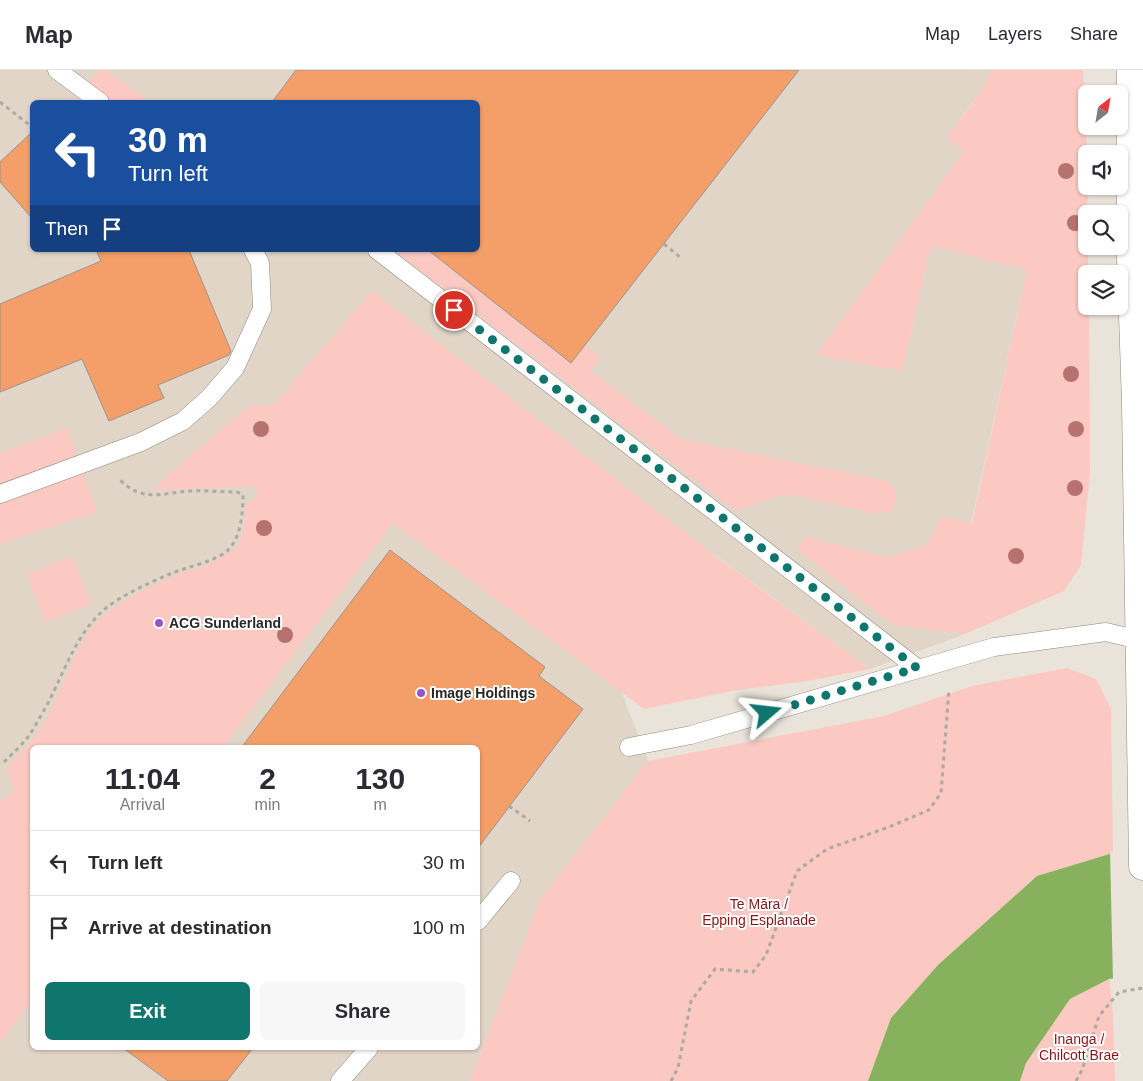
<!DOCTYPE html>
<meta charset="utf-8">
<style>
body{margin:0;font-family:Helvetica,sans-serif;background:#f7f7f7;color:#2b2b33;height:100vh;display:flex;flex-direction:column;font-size:19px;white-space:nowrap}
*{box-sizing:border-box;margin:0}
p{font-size:16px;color:#7c7c81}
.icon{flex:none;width:28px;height:28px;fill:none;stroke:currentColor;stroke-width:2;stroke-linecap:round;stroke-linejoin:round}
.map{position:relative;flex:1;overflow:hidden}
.details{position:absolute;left:30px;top:675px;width:450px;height:305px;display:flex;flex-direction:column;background:#fff;border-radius:8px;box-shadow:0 1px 4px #0004}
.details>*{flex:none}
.guide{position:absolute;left:30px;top:30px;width:450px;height:152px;border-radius:8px;box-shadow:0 1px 4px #0004;background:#1a4fa0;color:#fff;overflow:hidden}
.needle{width:32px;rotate:31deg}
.tools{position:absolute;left:1078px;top:15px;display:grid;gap:10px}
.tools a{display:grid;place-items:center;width:50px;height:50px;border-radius:8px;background:#fff;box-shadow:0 1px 4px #0004;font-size:25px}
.pin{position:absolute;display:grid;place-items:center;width:42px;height:42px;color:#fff;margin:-21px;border:2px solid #fff;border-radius:50%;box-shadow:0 1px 5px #0007}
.me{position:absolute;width:55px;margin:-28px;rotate:73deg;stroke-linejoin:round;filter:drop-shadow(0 0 4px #0008)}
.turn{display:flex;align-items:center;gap:18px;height:105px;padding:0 15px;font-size:22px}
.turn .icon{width:65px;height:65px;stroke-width:2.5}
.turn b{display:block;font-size:35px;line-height:42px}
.then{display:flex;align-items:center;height:48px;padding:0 15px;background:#0003;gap:10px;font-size:19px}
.eta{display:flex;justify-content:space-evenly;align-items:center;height:85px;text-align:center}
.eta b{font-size:30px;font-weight:700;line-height:35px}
.action{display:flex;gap:10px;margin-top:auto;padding:10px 15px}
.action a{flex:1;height:58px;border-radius:8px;background:#0f766e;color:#fff;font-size:20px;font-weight:700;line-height:58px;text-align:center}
.action a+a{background:#f7f7f7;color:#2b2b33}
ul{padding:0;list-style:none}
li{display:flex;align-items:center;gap:15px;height:65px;padding:0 15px;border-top:1px solid #e1e1e2}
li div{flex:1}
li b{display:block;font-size:19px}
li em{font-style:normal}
header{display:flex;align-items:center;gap:30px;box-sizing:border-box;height:70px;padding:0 25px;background:#fff;border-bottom:1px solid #e1e1e2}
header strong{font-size:24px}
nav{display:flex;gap:28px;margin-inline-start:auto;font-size:18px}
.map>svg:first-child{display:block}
.built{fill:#e0d5c7;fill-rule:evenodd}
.green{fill:#fbc8c2}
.water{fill:#87b15c}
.pier{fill:#e9e3d9}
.building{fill:#f49f69;stroke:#9d938d}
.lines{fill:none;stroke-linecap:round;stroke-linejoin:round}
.service-casing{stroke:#8f8981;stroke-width:19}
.secondary-casing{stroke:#8f8981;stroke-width:29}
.path{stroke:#aea9a1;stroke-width:3;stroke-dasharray:4 4;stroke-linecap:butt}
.service{stroke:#fff;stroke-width:18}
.secondary{stroke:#fff;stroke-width:28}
.tree{fill:#b6726e}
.route{stroke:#0f766e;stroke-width:9;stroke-dasharray:0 16.2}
.poi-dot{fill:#9855ca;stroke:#fff;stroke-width:2}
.labels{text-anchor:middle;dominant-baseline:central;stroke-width:4;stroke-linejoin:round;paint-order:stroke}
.poi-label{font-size:14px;font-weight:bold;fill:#2a2825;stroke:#fff;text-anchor:start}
.park-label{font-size:14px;fill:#8c1517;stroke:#fff}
</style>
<header>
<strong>Map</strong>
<nav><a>Map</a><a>Layers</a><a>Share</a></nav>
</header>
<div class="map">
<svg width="1143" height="1011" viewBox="0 0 1143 1011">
<rect width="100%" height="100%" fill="#e9e3d9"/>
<path class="built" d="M0,0h990l1,5 -6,11 -38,51 17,15 -148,203 86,16 29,-125 96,24 -56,253 -38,13 -10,10 -11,4 -26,7 -79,-20 87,88 71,9 -95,35 -155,-114 -94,136 27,70 -107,137 -71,183h-470zM32,32h446v148h-446zM32,678h446v300h-446z"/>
<g class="green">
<polygon points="98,0 107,0 149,32 73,32"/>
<path d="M990,0h93l4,84 -1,32h2l-2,60h2v28h-2v32h3l1,167 -9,92 -17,26 -99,43 -71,-9 -94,-73 -1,-7 8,-8 79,20 26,-7 11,-4 10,-10 6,-19 33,6 55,-253 -96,-24 -29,125 -86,-16 148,-203 -17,-15c9,-13 45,-54 43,-67z"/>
<polygon points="393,180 428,180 571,293 585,275 601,287 591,301 681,369 888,411 895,419 897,431 890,442 878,444 791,425 777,426 741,440 729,436"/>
<polygon points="372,221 714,485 870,599 807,611 732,621 644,639 393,453 223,677 32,678 32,930 0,973 0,731 14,722 7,697 37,665 53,636 76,583 87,563 100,548 137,523 186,501 206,496 234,480 242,466 247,434 257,428 257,421 254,416 154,420 169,404 249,336 274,335"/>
<polygon points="67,358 97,442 0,474 0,383"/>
<polygon points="72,486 91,534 45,552 27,504"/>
<polygon points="1067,598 1096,609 1111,639 1113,783 1037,806 938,895 891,948 868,1011 470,1011 541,828 648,691 884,646 972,616"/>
<polygon points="1109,909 1113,944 1115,1011 1020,1011 1026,993 1070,929"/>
</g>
<polygon class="water" points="1113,783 1143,904 1109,909 1070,929 1026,993 1020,1011 868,1011 891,948 938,895 1037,806"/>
<polygon class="pier" points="1143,770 1143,907 1113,911 1110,782"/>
<g class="building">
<polygon points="296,0 799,0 571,293 428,180 478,180 478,32 272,32"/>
<polygon points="32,62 32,148 0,112 0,92"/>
<polygon points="96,180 189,180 231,281 229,285 158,315 164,328 109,351 82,289 0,322 0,234 101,191"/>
<polygon points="390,480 545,597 539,606 583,639 478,778 478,678 241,678"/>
<polygon points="123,978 253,978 227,1011 168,1011"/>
</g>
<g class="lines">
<defs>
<g id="service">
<polyline points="57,0 100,32"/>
<polyline points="377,180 917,598"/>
<polyline points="0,424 141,372 183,351 209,328 235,298 262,239 260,193 253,180"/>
<polyline points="629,677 691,665 994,577 1106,562 1139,570"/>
<polyline points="478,851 511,811"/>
<polyline points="340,1011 369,978"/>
</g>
<polyline id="secondary" points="1131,0 1131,188 1136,333 1143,796"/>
</defs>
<use href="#service" class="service-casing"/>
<use href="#secondary" class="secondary-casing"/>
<g class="path">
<polyline points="0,32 32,57"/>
<polyline points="664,174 681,188"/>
<path d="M4,692c8,-8 17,-16 24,-25 7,-10 13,-22 19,-32 18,-34 29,-72 59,-97 18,-14 43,-25 64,-34 15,-7 49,-13 59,-25 12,-12 14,-38 14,-54l-6,-3c-15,0 -32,-2 -47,-1 -29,2 -46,12 -70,-11"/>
<polyline points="509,736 530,751"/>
<polyline points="671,1011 678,998 691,931 715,899 753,902 766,885 797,801 827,779 889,757 929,740 941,723 949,619"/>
<polyline points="1076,1011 1082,1000 1099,946 1119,922 1143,918"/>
</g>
<use href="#service" class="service"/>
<use href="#secondary" class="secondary"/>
</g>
<g class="tree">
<circle cx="1066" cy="101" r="8"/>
<circle cx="1075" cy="153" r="8"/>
<circle cx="1071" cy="304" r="8"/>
<circle cx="261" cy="359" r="8"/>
<circle cx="1076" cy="359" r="8"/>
<circle cx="1075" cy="418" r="8"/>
<circle cx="264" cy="458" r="8"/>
<circle cx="1016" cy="486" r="8"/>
<circle cx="285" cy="565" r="8"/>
</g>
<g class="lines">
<polyline class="route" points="454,240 917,598 767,643"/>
</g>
<g class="poi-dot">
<circle cx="159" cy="553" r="5"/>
<circle cx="421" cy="623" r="5"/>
</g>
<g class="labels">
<g class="poi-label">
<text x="169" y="553">ACG Sunderland</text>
<text x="431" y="623">Image Holdings</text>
</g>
<g class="park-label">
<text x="759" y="834">Te Māra /<tspan x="759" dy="16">Epping Esplanade</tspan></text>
<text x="1079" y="969">Inanga /<tspan x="1079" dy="16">Chilcott Brae</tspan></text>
</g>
</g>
</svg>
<div class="tools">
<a><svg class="needle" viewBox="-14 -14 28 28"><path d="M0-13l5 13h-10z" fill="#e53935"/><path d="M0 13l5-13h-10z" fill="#7c7c81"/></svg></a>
<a><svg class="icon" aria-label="sound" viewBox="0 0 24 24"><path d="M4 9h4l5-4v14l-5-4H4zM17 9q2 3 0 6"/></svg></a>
<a><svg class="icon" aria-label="search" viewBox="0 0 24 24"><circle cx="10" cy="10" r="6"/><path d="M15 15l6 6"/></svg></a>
<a><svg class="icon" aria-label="layers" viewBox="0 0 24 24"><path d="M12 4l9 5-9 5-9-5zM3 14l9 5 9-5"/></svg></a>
</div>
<div class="pin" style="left:454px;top:240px;background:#d93025"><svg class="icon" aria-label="arrive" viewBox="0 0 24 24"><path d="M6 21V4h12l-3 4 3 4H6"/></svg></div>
<svg class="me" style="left:767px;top:643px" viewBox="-20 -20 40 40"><path d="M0-17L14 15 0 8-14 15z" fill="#0f766e" stroke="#fff" stroke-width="4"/></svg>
<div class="guide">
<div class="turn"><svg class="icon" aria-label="left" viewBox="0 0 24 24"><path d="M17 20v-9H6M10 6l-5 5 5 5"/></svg><div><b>30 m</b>Turn left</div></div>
<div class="then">Then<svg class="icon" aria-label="arrive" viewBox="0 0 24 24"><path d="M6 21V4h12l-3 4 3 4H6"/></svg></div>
</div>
<section class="details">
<div class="eta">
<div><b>11:04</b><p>Arrival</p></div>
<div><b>2</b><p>min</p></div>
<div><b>130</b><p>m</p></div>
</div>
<ul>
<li><svg class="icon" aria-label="left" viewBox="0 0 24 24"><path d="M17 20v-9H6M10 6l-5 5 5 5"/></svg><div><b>Turn left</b></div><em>30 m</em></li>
<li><svg class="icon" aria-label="arrive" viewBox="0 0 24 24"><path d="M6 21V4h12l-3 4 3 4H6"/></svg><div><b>Arrive at destination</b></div><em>100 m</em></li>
</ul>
<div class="action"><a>Exit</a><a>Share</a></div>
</section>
</div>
